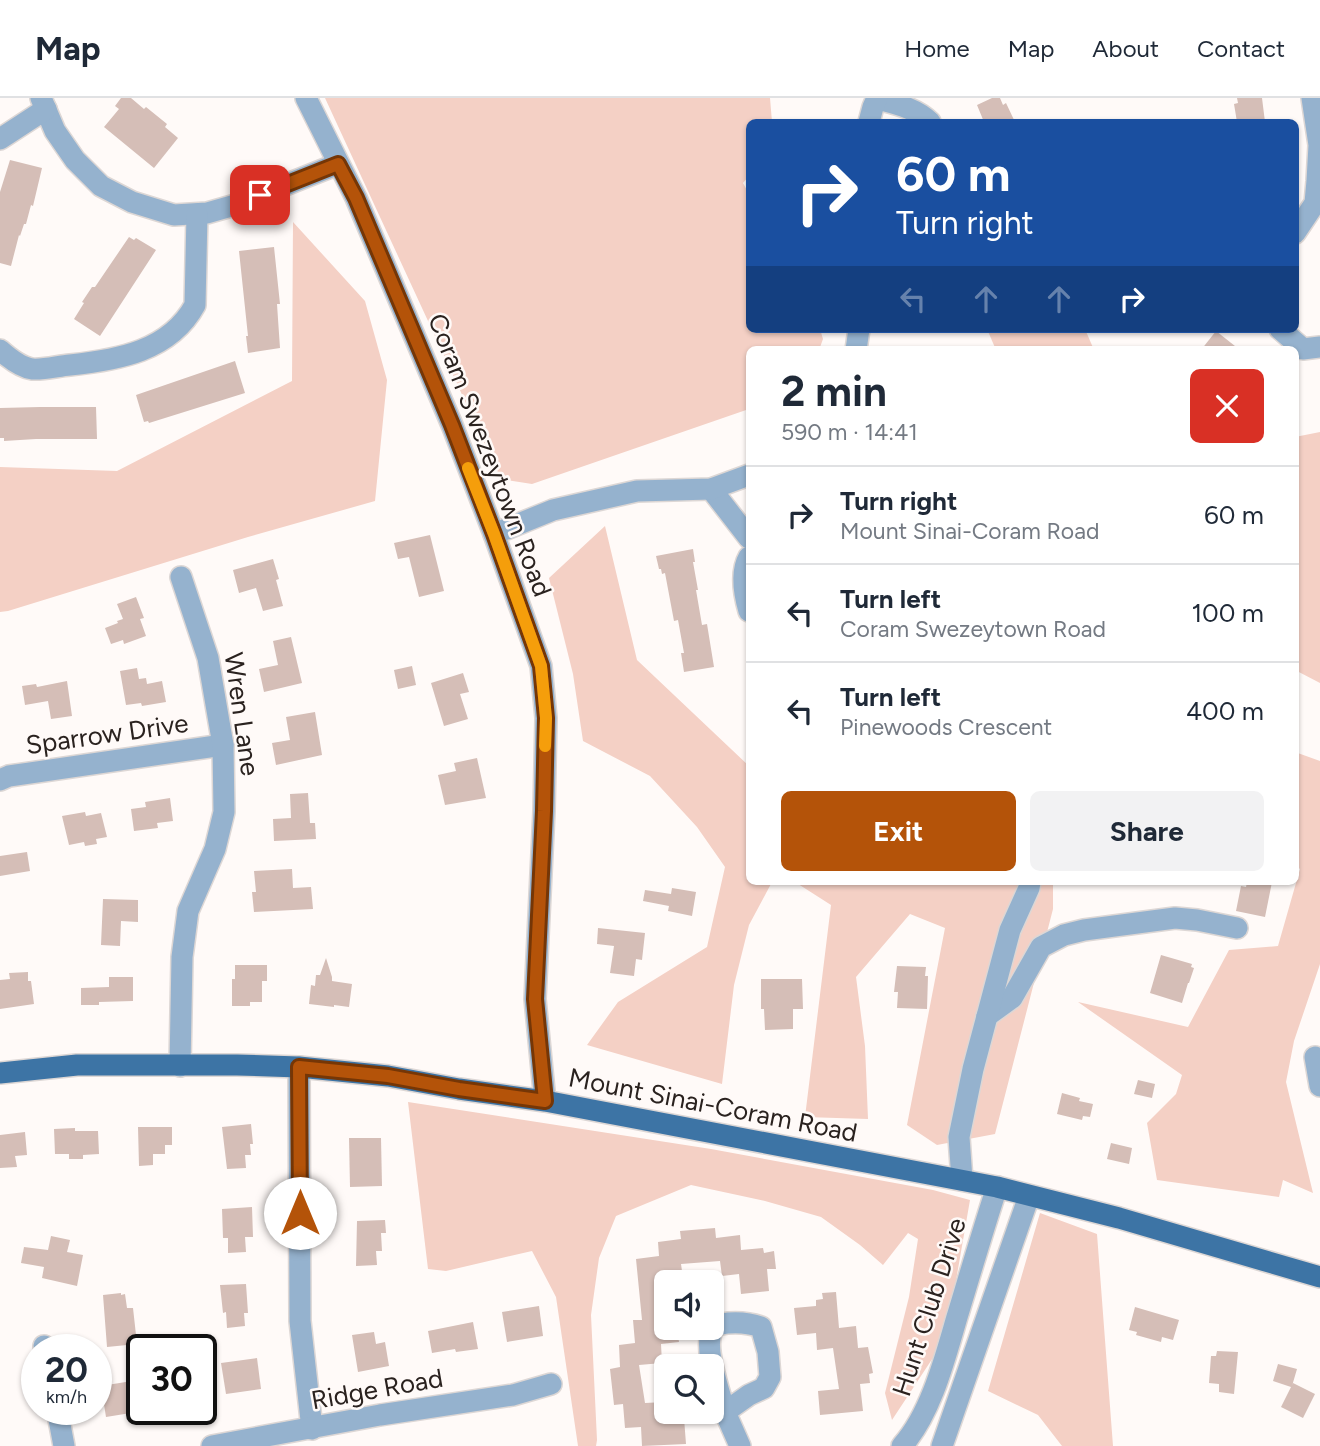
<!DOCTYPE html>
<meta charset="utf-8">
<style>
body{margin:0;font-family:Figtree,sans-serif;background:#f2f2f3;color:#1f2937;height:100vh;display:flex;flex-direction:column;font-size:26px;white-space:nowrap}
*{box-sizing:border-box;margin:0}
p{font-size:23px;color:#747a83}
.icon{flex:none;width:38px;height:38px;fill:none;stroke:currentColor;stroke-width:2;stroke-linecap:round;stroke-linejoin:round}
.map{position:relative;flex:1;overflow:hidden}
.details{position:absolute;left:746px;top:248px;width:553px;height:539px;display:flex;flex-direction:column;background:#fff;border-radius:10px;box-shadow:0 2px 5px #0004}
.details>*{flex:none}
.banner{position:absolute;left:746px;top:21px;width:553px;height:214px;border-radius:10px;box-shadow:0 2px 5px #0004;background:#1a4fa0;color:#fff;overflow:hidden}
.fabs{position:absolute;left:654px;top:1172px;display:grid;gap:14px}
.fabs a{display:grid;place-items:center;width:70px;height:70px;border-radius:10px;background:#fff;box-shadow:0 2px 5px #0004;font-size:35px}
.speed{position:absolute;left:21px;top:1236px;display:flex;gap:14px;font-size:35px;font-weight:700;text-align:center}
.speed>*{display:grid;place-content:center;width:91px;height:91px;border-radius:50%;background:#fff;box-shadow:0 2px 5px #0004;line-height:1}
.speed small{font-size:18px;font-weight:400}
.speed .limit{border:4px solid #111;border-radius:10px;background:#fff;color:#111}
.pin{position:absolute;display:grid;place-items:center;width:60px;height:60px;color:#fff;margin:-30px;border-radius:14px;box-shadow:0 4px 10px #0006}
.me{position:absolute;width:77px;margin:-38px;rotate:0deg;stroke-linejoin:round;filter:drop-shadow(0 0 5px #0008)}
.turn{display:flex;align-items:center;gap:24px;height:147px;padding:0 35px;font-size:32px}
.turn .icon{width:91px;height:91px;stroke-width:2.5}
.turn b{display:block;font-size:49px;line-height:60px}
.lanes{display:flex;align-items:center;height:66px;padding:0 35px;background:#0003;justify-content:center;gap:35px;direction:ltr}
.lanes .off{opacity:.35}
.round{display:grid;place-items:center;flex:none;width:74px;height:74px;border-radius:10px;background:#f2f2f3}
.headline{display:flex;align-items:center;justify-content:space-between;height:119px;padding:0 35px}
h1{font-size:42px;font-weight:700;line-height:52px}
.button{display:flex;gap:14px;margin-top:auto;padding:14px 35px}
.button a{flex:1;height:80px;border-radius:10px;background:#b45309;color:#fff;font-size:28px;font-weight:700;line-height:80px;text-align:center}
.button a+a{background:#f2f2f3;color:#1f2937}
ul{padding:0;list-style:none}
li{display:flex;align-items:center;gap:21px;height:98px;padding:0 35px;border-top:2px solid #e0e1e3}
li div{flex:1}
li b{display:block;font-size:26px}
li em{font-style:normal}
header{display:flex;align-items:center;gap:42px;box-sizing:border-box;height:98px;padding:0 35px;background:#fff;border-bottom:2px solid #e0e1e3}
header strong{font-size:33px}
nav{display:flex;gap:38px;margin-inline-start:auto;font-size:24px}
.map>svg:first-child{display:block}
.green{fill:#f4d0c5}
.building{fill:#d5beb7}
.lines{fill:none;stroke-linecap:round;stroke-linejoin:round}
.minor-casing{stroke:#ddd7d5;stroke-width:24}
.major-casing{stroke:#ddd7d5;stroke-width:24}
.minor{stroke:#95b2ce;stroke-width:21}
.major{stroke:#3d74a5;stroke-width:21}
.route-casing{stroke:#753606;stroke-width:18}
.route{stroke:#b45309;stroke-width:12}
.slow{stroke:#f59e0b;stroke-width:12}
.labels{text-anchor:middle;dominant-baseline:central;stroke-width:5;stroke-linejoin:round;paint-order:stroke}
.street-label{font-size:26px;fill:#2a221f;stroke:#fffaf8}
</style>
<header>
<strong>Map</strong>
<nav><a>Home</a><a>Map</a><a>About</a><a>Contact</a></nav>
</header>
<div class="map">
<svg width="1320" height="1348" viewBox="0 0 1320 1348">
<rect width="100%" height="100%" fill="#fffaf8"/>
<g class="green">
<polygon points="325,0 770,0 772,24 749,24 749,78 743,85 749,96 749,231 820,231 823,241 819,252 749,252 749,311 532,386 501,381"/>
<polygon points="293,124 365,203 387,282 375,403 248,439 8,513 0,514 0,369 117,373 292,283"/>
<polygon points="987,231 1085,231 1094,252 996,252"/>
<polygon points="1320,334 1320,585 1295,572 1295,339"/>
<polygon points="605,428 637,562 749,668 749,784 772,784 749,827 734,887 722,986 587,947 618,904 707,849 725,769 697,729 650,678 583,643 573,576 549,480"/>
<polygon points="1295,654 1320,663 1320,866 1294,943 1286,984 1313,1095 1283,1082 1279,1099 1157,1082 1147,1025 1176,996 1182,977 1078,904 1188,929 1229,852 1278,848 1300,771 1295,767"/>
<polygon points="795,784 1053,784 1053,811 995,1036 937,1047 907,1027 945,830 910,816 856,879 865,948 868,1021 805,1019 831,807"/>
<polygon points="408,1004 711,1051 933,1092 970,1102 946,1240 892,1322 885,1295 909,1199 918,1141 908,1135 883,1167 860,1147 821,1119 765,1103 691,1087 616,1118 599,1160 591,1217 597,1342 596,1348 578,1348 556,1199 532,1153 446,1173 428,1171"/>
<polygon points="1040,1115 1097,1136 1113,1348 1062,1348 1038,1317 988,1293"/>
</g>
<g class="building">
<polygon points="121,0 131,0 144,11 146,9 167,26 165,29 178,40 154,70 104,29 119,11 115,8"/>
<polygon points="992,0 1000,0 1003,7 1006,5 1015,24 984,24 977,7"/>
<polygon points="1237,0 1262,0 1265,24 1237,24 1234,6 1238,5"/>
<polygon points="10,62 42,70 33,108 31,107 26,126 24,126 20,138 19,137 11,168 0,165 0,94"/>
<polygon points="129,139 134,142 136,140 156,152 100,238 74,221 84,205 82,204 92,189 95,189"/>
<polygon points="274,149 280,206 277,206 278,221 280,250 248,255 246,238 248,238 239,153"/>
<polygon points="1216,233 1240,252 1201,252"/>
<polygon points="235,263 245,295 149,325 148,323 144,324 136,297"/>
<polygon points="40,309 96,309 97,341 36,341 4,343 4,340 0,340 0,310"/>
<polygon points="430,437 444,493 419,499 409,459 398,461 394,445"/>
<polygon points="693,451 695,464 693,464 698,492 696,492 702,527 707,526 714,569 684,574 681,555 684,555 678,522 674,523 665,475 662,476 661,471 659,471 656,458"/>
<polygon points="273,461 279,481 276,482 283,508 263,513 256,490 239,495 233,472"/>
<polygon points="136,499 144,520 140,521 146,538 124,546 123,542 111,546 105,530 118,525 117,523 123,521 117,506"/>
<polygon points="291,539 302,585 264,594 259,571 278,567 273,543"/>
<polygon points="412,568 416,587 398,591 394,572"/>
<polygon points="137,570 139,581 146,580 147,586 162,583 166,604 142,608 141,605 126,607 120,573"/>
<polygon points="463,575 469,594 460,596 468,621 444,628 431,585"/>
<polygon points="67,583 72,618 51,621 48,603 25,607 22,588 36,586 37,589"/>
<polygon points="315,614 322,657 276,667 272,645 290,642 286,619"/>
<polygon points="477,660 486,700 445,707 438,677 456,673 454,665"/>
<polygon points="308,695 310,725 315,725 316,741 274,743 273,721 291,720 290,696"/>
<polygon points="170,700 173,723 157,725 158,730 134,733 131,711 146,709 145,704"/>
<polygon points="85,714 86,718 101,715 107,739 96,741 97,746 85,748 84,744 69,747 62,718"/>
<polygon points="27,754 30,773 0,778 0,758"/>
<polygon points="292,771 293,790 311,789 313,811 254,814 252,794 256,794 254,773"/>
<polygon points="1247,784 1272,784 1265,819 1236,813 1241,788 1246,789"/>
<polygon points="672,790 696,794 692,818 668,813 669,808 643,803 645,792 671,796"/>
<polygon points="103,801 138,802 138,824 121,823 120,848 101,847"/>
<polygon points="598,830 645,835 642,862 636,861 634,878 610,875 614,848 597,846"/>
<polygon points="1161,857 1192,866 1191,869 1194,870 1189,885 1188,885 1182,905 1150,895"/>
<polygon points="326,860 332,879 332,883 352,886 349,909 334,907 334,909 309,906 311,887 315,888 316,877 320,877"/>
<polygon points="235,867 267,867 267,883 262,883 262,904 250,904 250,908 232,908 232,881 235,881"/>
<polygon points="897,868 926,869 925,878 928,878 927,911 897,910 898,894 894,894"/>
<polygon points="28,874 28,883 31,883 34,906 0,911 0,882 10,881 9,875"/>
<polygon points="109,879 133,879 133,903 99,904 99,907 81,907 81,890 109,889"/>
<polygon points="761,881 802,881 803,911 793,911 793,931 765,932 764,911 761,911"/>
<polygon points="1138,982 1155,986 1152,1000 1134,996"/>
<polygon points="1062,995 1080,1000 1079,1003 1093,1006 1090,1019 1083,1018 1082,1022 1057,1016"/>
<polygon points="251,1026 253,1046 250,1046 251,1057 245,1057 246,1070 227,1071 222,1029"/>
<polygon points="138,1029 172,1029 172,1047 165,1047 165,1056 153,1056 153,1067 139,1068"/>
<polygon points="75,1030 75,1033 98,1033 99,1056 83,1057 83,1061 69,1061 69,1056 55,1056 54,1031"/>
<polygon points="25,1034 27,1057 15,1058 17,1069 0,1070 0,1037"/>
<polygon points="349,1040 381,1040 382,1088 350,1089"/>
<polygon points="1111,1045 1132,1050 1129,1066 1107,1061"/>
<polygon points="252,1109 253,1139 245,1139 246,1154 228,1155 228,1140 223,1140 222,1111"/>
<polygon points="385,1122 386,1135 381,1135 382,1153 376,1153 377,1167 356,1168 357,1123"/>
<polygon points="715,1130 716,1140 740,1137 741,1152 763,1150 764,1155 774,1153 776,1171 767,1171 769,1193 741,1196 739,1176 722,1178 720,1163 681,1166 683,1180 664,1182 667,1207 667,1230 677,1230 679,1244 661,1246 662,1265 639,1267 645,1305 664,1304 666,1321 684,1320 686,1346 642,1348 641,1329 625,1330 623,1306 614,1307 610,1271 620,1269 619,1247 635,1245 633,1222 642,1222 636,1161 659,1158 658,1144 681,1141 680,1133"/>
<polygon points="51,1138 70,1142 67,1154 83,1157 77,1188 42,1180 44,1169 21,1165 24,1149 48,1152"/>
<polygon points="246,1186 248,1215 244,1215 245,1228 227,1230 226,1214 223,1215 220,1187"/>
<polygon points="836,1194 839,1230 856,1228 858,1250 868,1249 873,1275 869,1276 870,1285 860,1286 863,1313 820,1317 818,1293 839,1291 833,1250 817,1252 816,1235 797,1237 794,1210 816,1208 816,1202 823,1201 822,1195"/>
<polygon points="121,1195 121,1197 125,1196 127,1210 133,1210 137,1246 107,1249 103,1197"/>
<polygon points="539,1208 543,1238 507,1244 502,1214"/>
<polygon points="1135,1209 1179,1222 1173,1242 1162,1239 1161,1244 1136,1237 1137,1234 1129,1232"/>
<polygon points="473,1224 478,1251 456,1254 455,1251 432,1255 428,1233"/>
<polygon points="374,1234 376,1246 385,1244 389,1268 358,1274 352,1237"/>
<polygon points="1217,1253 1238,1254 1234,1296 1219,1294 1219,1286 1209,1285 1211,1258 1216,1258"/>
<polygon points="257,1260 261,1291 226,1296 221,1265"/>
<polygon points="1278,1266 1297,1271 1292,1288 1293,1285 1315,1296 1303,1320 1281,1309 1291,1289 1273,1283"/>
<polygon points="138,1282 143,1313 106,1319 101,1288"/>
</g>
<g class="lines">
<defs>
<g id="minor">
<polyline points="41,0 55,33 75,62 101,88 132,104 174,117 207,115 235,107 338,66"/>
<polyline points="306,0 356,100 452,327 494,436 541,568 546,620 544,713 535,901 545,1003"/>
<path d="M877,1c19,5 39,9 53,23"/>
<polyline points="869,24 873,9 877,0"/>
<polyline points="0,41 46,11"/>
<polyline points="1295,135 1315,105 1317,83 1319,47 1312,0"/>
<polyline points="1280,231 1303,251 1320,249"/>
<path d="M0,252c9,8 20,17 32,19 12,1 26,-3 38,-4 48,-5 100,-14 125,-60l2,-91"/>
<polyline points="856,252 859,231"/>
<polyline points="711,391 749,440"/>
<polyline points="494,436 553,412 637,393 711,391 749,377"/>
<path d="M749,459c-9,16 -5,37 0,54"/>
<polyline points="0,682 9,678 223,647"/>
<polyline points="987,918 1012,900 1041,849 1064,837 1084,832 1175,820 1197,822 1237,830"/>
<polyline points="1315,959 1320,988"/>
<polyline points="180,968 182,859 188,813 215,751 224,714 223,647 208,560 181,479"/>
<polyline points="299,969 300,1223 312,1331"/>
<polyline points="962,1082 959,1039 973,971 1010,832 1029,790 1030,784"/>
<polyline points="44,1248 45,1251"/>
<polyline points="57,1311 64,1348"/>
<path d="M725,1314c-5,-20 -23,-65 -12,-83 3,-5 9,-5 15,-6 12,-1 22,0 33,4l7,25 2,25 -6,11 -15,7 -24,17 15,34"/>
<polyline points="212,1348 380,1317 513,1297 551,1286"/>
<path d="M902,1348c29,-32 43,-88 55,-129 13,-43 26,-87 40,-130"/>
<polyline points="942,1348 1029,1098"/>
</g>
<polyline id="major" points="0,975 77,967 237,967 299,969 388,978 459,991 545,1003 997,1089 1119,1120 1320,1179"/>
</defs>
<use href="#minor" class="minor-casing"/>
<use href="#major" class="major-casing"/>
<use href="#minor" class="minor"/>
<use href="#major" class="major"/>
</g>
<g class="lines">
<defs>
<polyline id="route" points="260,97 338,66 356,100 452,327 494,436 541,568 546,620 544,713 535,901 545,1003 459,991 388,978 299,969 300,1115"/>
</defs>
<use href="#route" class="route-casing"/>
<use href="#route" class="route"/>
<polyline class="slow" points="468,370 494,436 541,568 546,620 545,648"/>
</g>
<g class="labels">
<g class="street-label">
<text transform="translate(490 357) rotate(69)">Coram Swezeytown Road</text>
<text transform="translate(242 616) rotate(82)">Wren Lane</text>
<text transform="translate(107 636) rotate(-8)">Sparrow Drive</text>
<text transform="translate(713 1007) rotate(11)">Mount Sinai-Coram Road</text>
<text transform="translate(929 1209) rotate(-72)">Hunt Club Drive</text>
<text transform="translate(377 1291) rotate(-10)">Ridge Road</text>
</g>
</g>
</svg>
<div class="fabs">
<a><svg class="icon" aria-label="sound" viewBox="0 0 24 24"><path d="M4 9h4l5-4v14l-5-4H4zM17 9q2 3 0 6"/></svg></a>
<a><svg class="icon" aria-label="search" viewBox="0 0 24 24"><circle cx="10" cy="10" r="6"/><path d="M15 15l6 6"/></svg></a>
</div>
<div class="speed"><div>20<small>km/h</small></div><div class="limit">30</div></div>
<div class="pin" style="left:260px;top:97px;background:#d93025"><svg class="icon" aria-label="arrive" viewBox="0 0 24 24"><path d="M6 21V4h12l-3 4 3 4H6"/></svg></div>
<svg class="me" style="left:300px;top:1115px" viewBox="-20 -20 40 40"><circle r="19" fill="#fff"/><path d="M0-13L10 11 0 6-10 11z" fill="#b45309"/></svg>
<div class="banner">
<div class="turn"><svg class="icon" aria-label="right" viewBox="0 0 24 24"><path d="M7 20v-9h11M14 6l5 5-5 5"/></svg><div><b>60 m</b>Turn right</div></div>
<div class="lanes"><svg class="icon off" aria-label="left" viewBox="0 0 24 24"><path d="M17 20v-9H6M10 6l-5 5 5 5"/></svg><svg class="icon off" aria-label="ahead" viewBox="0 0 24 24"><path d="M12 20V5M6 11l6-6 6 6"/></svg><svg class="icon off" aria-label="ahead" viewBox="0 0 24 24"><path d="M12 20V5M6 11l6-6 6 6"/></svg><svg class="icon" aria-label="right" viewBox="0 0 24 24"><path d="M7 20v-9h11M14 6l5 5-5 5"/></svg></div>
</div>
<section class="details">
<div class="headline"><div><h1>2 min</h1><p>590 m · 14:41</p></div><a class="round" style="background:#d93025;color:#fff"><svg class="icon" aria-label="close" viewBox="0 0 24 24"><path d="M6 6l12 12M18 6L6 18"/></svg></a></div>
<ul>
<li><svg class="icon" aria-label="right" viewBox="0 0 24 24"><path d="M7 20v-9h11M14 6l5 5-5 5"/></svg><div><b>Turn right</b><p>Mount Sinai-Coram Road</p></div><em>60 m</em></li>
<li><svg class="icon" aria-label="left" viewBox="0 0 24 24"><path d="M17 20v-9H6M10 6l-5 5 5 5"/></svg><div><b>Turn left</b><p>Coram Swezeytown Road</p></div><em>100 m</em></li>
<li><svg class="icon" aria-label="left" viewBox="0 0 24 24"><path d="M17 20v-9H6M10 6l-5 5 5 5"/></svg><div><b>Turn left</b><p>Pinewoods Crescent</p></div><em>400 m</em></li>
</ul>
<div class="button"><a>Exit</a><a>Share</a></div>
</section>
</div>
